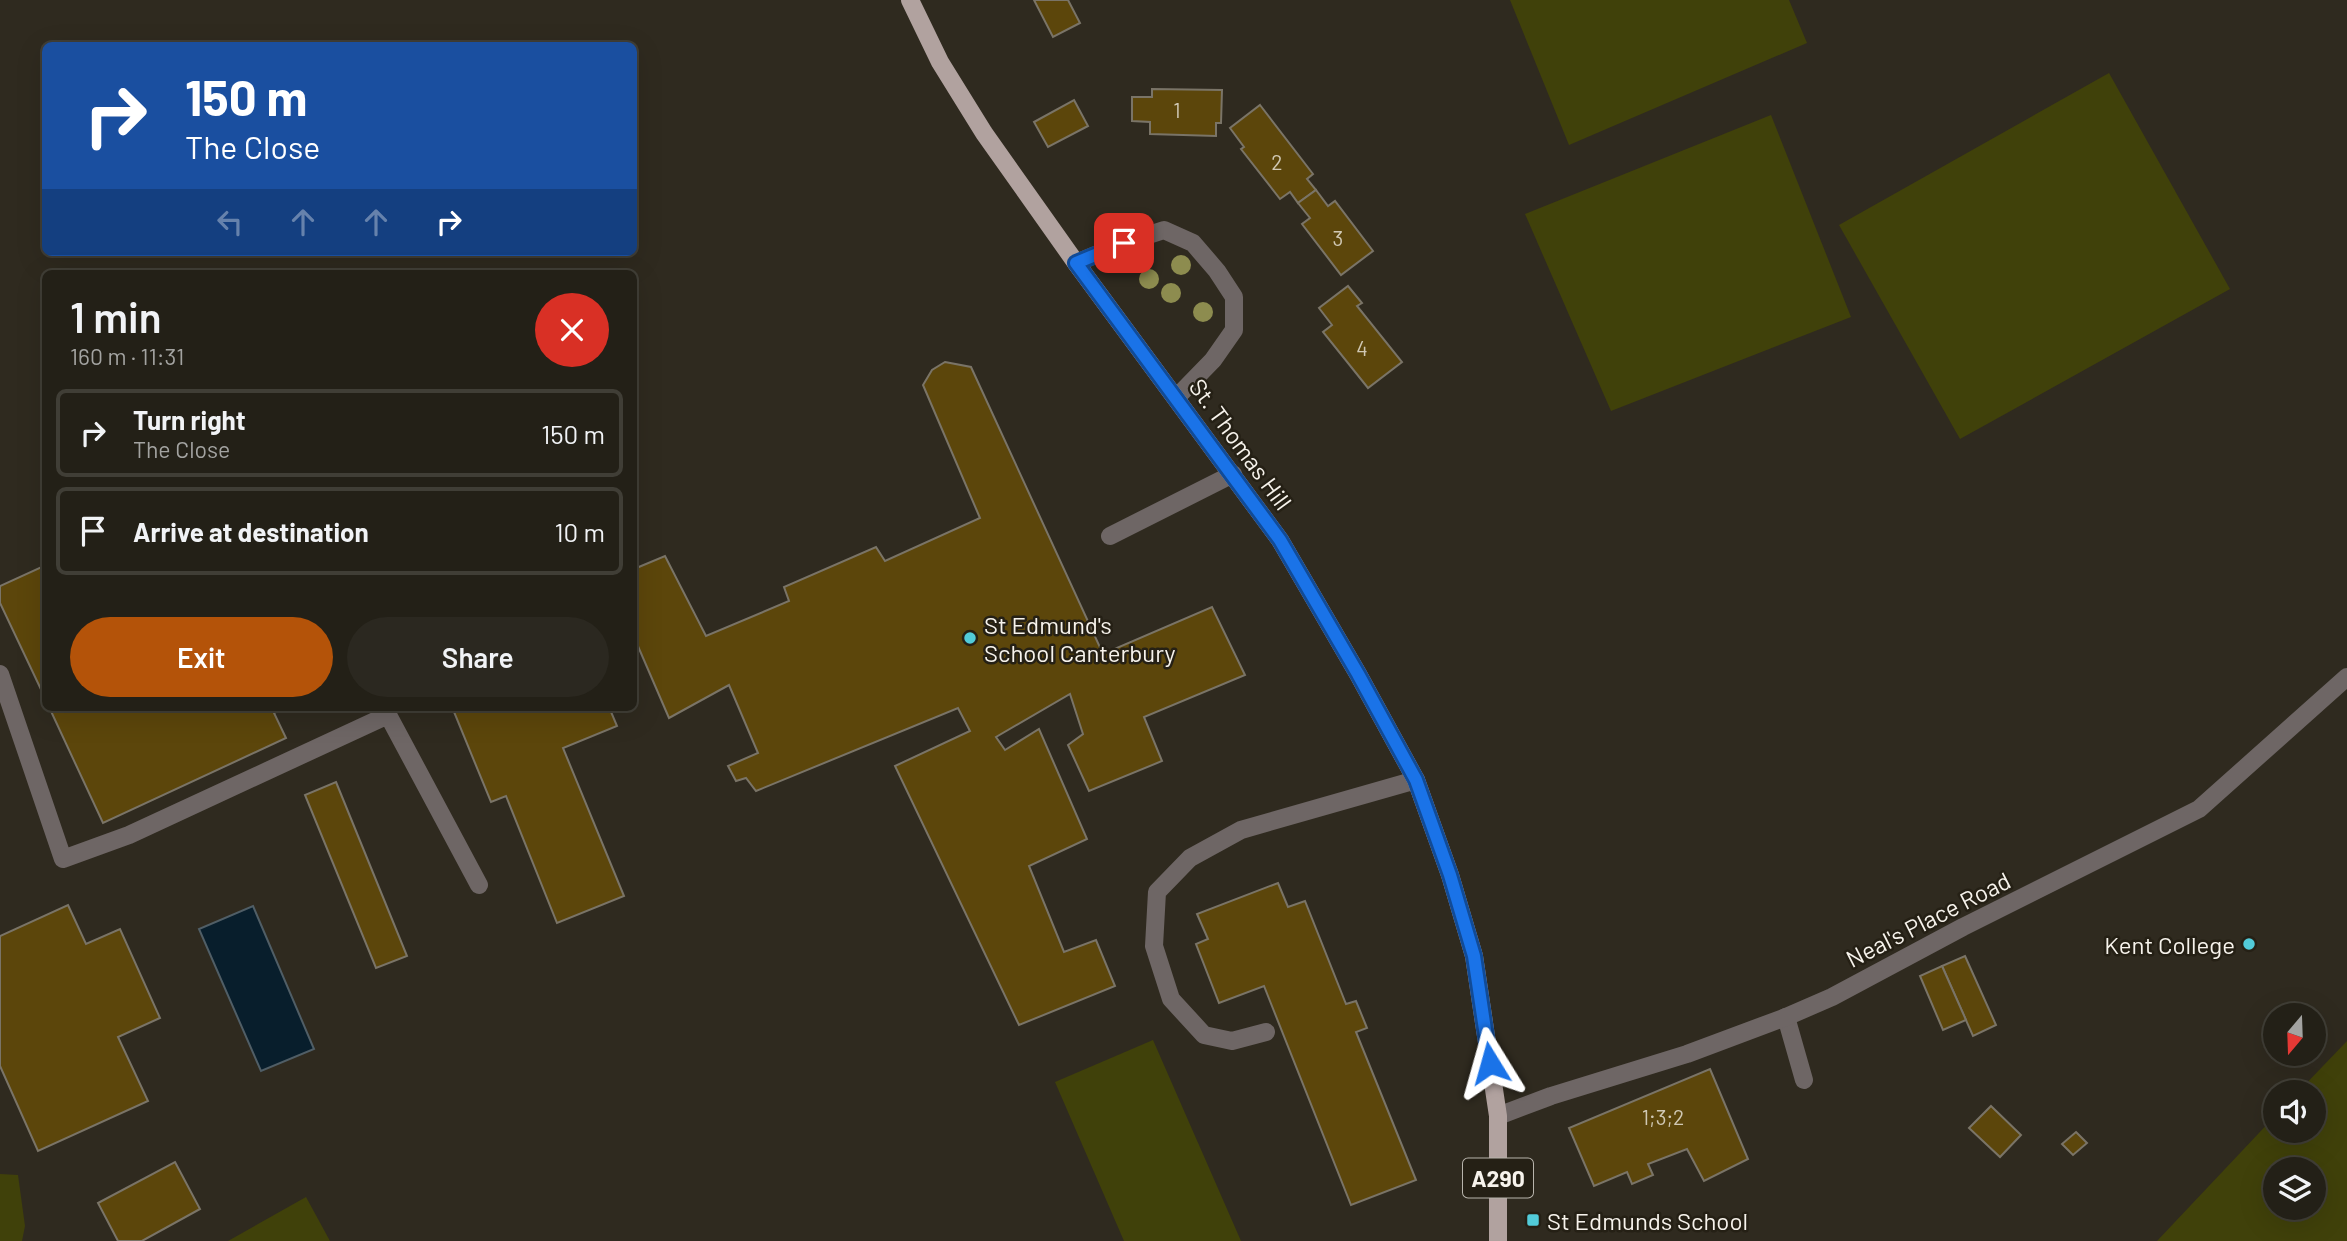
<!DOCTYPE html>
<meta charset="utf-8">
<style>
body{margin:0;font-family:Barlow,sans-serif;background:#2b2820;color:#f1f3f6;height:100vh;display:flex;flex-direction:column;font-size:26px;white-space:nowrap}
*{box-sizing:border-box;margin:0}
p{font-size:23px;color:#a3a3a1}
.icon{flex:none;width:38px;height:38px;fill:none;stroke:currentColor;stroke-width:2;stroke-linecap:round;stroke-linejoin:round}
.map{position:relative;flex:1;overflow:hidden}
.sheet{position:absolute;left:42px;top:270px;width:595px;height:441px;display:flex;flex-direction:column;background:#232017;border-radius:10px;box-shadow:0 7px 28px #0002,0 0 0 2px #403e36}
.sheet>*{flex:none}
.guide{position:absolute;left:42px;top:42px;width:595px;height:214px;border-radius:10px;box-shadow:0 7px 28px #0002,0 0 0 2px #403e36;background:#1a4fa0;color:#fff;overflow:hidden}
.needle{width:46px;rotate:199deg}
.controls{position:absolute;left:2263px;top:1003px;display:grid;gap:14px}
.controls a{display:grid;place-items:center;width:63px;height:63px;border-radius:50%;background:#232017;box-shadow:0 7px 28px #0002,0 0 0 2px #403e36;font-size:35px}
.pin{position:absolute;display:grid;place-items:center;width:60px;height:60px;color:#fff;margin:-30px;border-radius:14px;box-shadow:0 4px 10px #0006}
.me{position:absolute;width:77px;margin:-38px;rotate:352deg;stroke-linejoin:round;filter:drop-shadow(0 0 5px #0008)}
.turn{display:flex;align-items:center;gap:24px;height:147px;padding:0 28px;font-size:32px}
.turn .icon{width:91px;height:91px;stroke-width:2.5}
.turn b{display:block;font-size:49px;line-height:60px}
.lanes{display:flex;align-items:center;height:66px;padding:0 28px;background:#0003;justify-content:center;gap:35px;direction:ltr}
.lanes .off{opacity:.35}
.round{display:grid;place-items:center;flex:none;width:74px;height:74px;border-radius:37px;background:#2b2820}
.summary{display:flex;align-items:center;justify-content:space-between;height:119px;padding:0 28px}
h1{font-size:42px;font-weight:600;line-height:52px}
.action{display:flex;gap:14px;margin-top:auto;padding:14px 28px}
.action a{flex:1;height:80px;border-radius:42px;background:#b45309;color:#fff;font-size:28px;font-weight:600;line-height:80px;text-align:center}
.action a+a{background:#2b2820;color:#f1f3f6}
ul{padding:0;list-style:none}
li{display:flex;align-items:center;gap:21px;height:88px;margin:0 14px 10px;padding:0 14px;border:4px solid #403e36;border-radius:10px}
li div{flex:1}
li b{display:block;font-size:26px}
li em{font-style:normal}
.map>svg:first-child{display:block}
.green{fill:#40410a;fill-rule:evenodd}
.water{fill:#081e2c;stroke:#505e66;stroke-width:2}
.building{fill:#5c460b;stroke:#7a7467;stroke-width:2}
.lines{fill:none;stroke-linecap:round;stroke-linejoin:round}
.minor{stroke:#6e6665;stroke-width:18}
.major{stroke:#b1a29f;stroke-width:18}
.tree{fill:#8d8c4f}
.route-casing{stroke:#114b97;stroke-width:18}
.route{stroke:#1a73e8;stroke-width:12}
.poi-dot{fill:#52cbd9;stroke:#252015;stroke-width:2.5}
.labels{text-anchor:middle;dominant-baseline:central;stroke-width:5;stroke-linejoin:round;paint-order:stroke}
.number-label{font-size:21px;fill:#d0c8b4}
.shield{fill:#252015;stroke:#b8b4ac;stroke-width:2}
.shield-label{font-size:23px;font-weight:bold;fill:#f7f3ec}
.street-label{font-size:24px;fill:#f7f3ec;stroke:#252015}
.poi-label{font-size:24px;fill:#f7f3ec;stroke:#252015;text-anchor:start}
</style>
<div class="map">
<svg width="2347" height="1241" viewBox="0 0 2347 1241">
<rect width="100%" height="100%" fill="#2f2a1f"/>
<g class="green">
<polygon points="1510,0 1789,0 1807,43 1569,145"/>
<polygon points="2109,73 2230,289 1960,439 1839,225"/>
<polygon points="1771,115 1851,317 1611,411 1525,214"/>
<polygon points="1153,1040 1241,1241 1124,1241 1055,1082"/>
<path d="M2347,1041v200h-190l118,-125v14h39v-38h-16zM2314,1169v39h-39v-39z"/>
<polygon points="0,1174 18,1175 25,1226 22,1241 0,1241"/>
<polygon points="306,1197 330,1241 228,1241"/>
</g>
<polygon class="water" points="253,906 314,1049 261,1071 199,929"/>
<g class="building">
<polygon points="1034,0 1068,0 1080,23 1053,37"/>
<polygon points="1152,89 1222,90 1221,123 1216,123 1216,136 1150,134 1150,122 1132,121 1132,97 1152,97"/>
<polygon points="1074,100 1088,126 1048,147 1034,122"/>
<polygon points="1260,105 1313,174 1307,179 1316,190 1298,203 1290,192 1280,199 1241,149 1244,147 1230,128"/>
<polygon points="1316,190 1328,206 1335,201 1373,251 1341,275 1302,224 1310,218 1298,203"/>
<polygon points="1348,286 1362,303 1357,306 1402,362 1368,388 1323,332 1332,325 1319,308"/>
<polygon points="945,362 971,367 1103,654 1212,607 1245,675 1144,717 1162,761 1089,791 1068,745 1083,734 1070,694 996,737 1005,750 1039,729 1087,839 1029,866 1064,952 1096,940 1115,986 1019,1025 895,766 970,731 958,708 756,791 746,778 736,781 728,766 758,753 729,685 669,718 634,637 634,569 665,556 706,636 789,601 784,587 876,547 885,561 980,518 923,385 932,370"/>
<polygon points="46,565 46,700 0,603 0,586"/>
<polygon points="49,707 286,707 274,713 286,738 103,823"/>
<polygon points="452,707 609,707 617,726 563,748 624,896 557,923 506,796 491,802"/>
<polygon points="336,782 407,956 376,968 305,795"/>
<polygon points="1278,883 1288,907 1305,901 1346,1004 1356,1001 1367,1028 1356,1032 1416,1180 1351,1205 1264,986 1219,1003 1196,944 1208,939 1197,914"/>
<polygon points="68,905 86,944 120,929 160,1018 118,1037 148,1101 38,1151 0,1066 0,936"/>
<polygon points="1965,956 1996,1025 1973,1036 1942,966"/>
<polygon points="1942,966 1966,1020 1943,1030 1920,976"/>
<polygon points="1710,1069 1748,1159 1704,1181 1687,1149 1648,1164 1653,1175 1632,1184 1627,1172 1594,1186 1569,1128"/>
<polygon points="1991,1106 2021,1135 2000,1157 1969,1128"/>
<polygon points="2076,1132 2087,1143 2073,1155 2062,1144"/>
<polygon points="175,1162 200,1209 142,1241 118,1241 98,1203"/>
</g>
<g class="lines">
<g class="minor">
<polyline points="1076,263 1124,243 1164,230 1193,243 1217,271 1234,297 1234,330 1213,360 1177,397"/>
<polyline points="1110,536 1233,474"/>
<polyline points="0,674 63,859 129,835 388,715 479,885"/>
<polyline points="1786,1017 1804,1080"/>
<polyline points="1266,1032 1232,1041 1204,1035 1171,999 1154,946 1157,892 1190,858 1241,830 1416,780"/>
<polyline points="1498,1116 1551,1096 1687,1054 1786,1017 1832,997 1963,927 2199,809 2347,677"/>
</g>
<polyline class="major" points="910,0 940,62 984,133 1076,263 1280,540 1358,674 1416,780 1450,875 1474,956 1498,1116 1498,1241"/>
</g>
<g class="tree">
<circle cx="1181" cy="265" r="10"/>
<circle cx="1149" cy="279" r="10"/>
<circle cx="1171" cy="293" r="10"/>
<circle cx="1203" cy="312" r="10"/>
</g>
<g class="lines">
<defs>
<polyline id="route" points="1124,243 1076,263 1280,540 1358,674 1416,780 1450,875 1474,956 1490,1063"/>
</defs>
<use href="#route" class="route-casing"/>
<use href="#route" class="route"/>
</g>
<g class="poi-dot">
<circle cx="970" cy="638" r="7"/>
<circle cx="2249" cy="944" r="7"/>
<rect x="1526" y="1213" width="14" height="14" rx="3.5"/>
</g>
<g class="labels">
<g class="number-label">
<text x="1177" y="109">1</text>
<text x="1277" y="161">2</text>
<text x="1338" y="237">3</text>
<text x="1362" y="347">4</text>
<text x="1663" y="1116">1;3;2</text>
</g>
<rect class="shield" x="1463" y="1158.5" width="70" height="39" rx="5"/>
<g class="shield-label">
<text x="1498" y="1178">A290</text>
</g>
<g class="street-label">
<text transform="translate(1241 444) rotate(54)">St. Thomas Hill</text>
<text transform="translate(1928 919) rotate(-27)">Neal's Place Road</text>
</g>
<g class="poi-label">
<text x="984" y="624">St Edmund's<tspan x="984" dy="28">School Canterbury</tspan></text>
<text x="2235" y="944" text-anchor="end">Kent College</text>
<text x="1547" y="1220">St Edmunds School</text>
</g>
</g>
</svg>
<div class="controls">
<a><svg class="needle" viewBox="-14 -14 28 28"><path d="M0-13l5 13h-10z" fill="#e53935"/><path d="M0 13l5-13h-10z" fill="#a3a3a1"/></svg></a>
<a><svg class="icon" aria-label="sound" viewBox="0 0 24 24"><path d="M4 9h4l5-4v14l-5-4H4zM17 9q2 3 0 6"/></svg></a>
<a><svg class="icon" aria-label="layers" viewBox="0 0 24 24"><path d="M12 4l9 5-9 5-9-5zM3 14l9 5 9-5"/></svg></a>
</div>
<div class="pin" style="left:1124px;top:243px;background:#d93025"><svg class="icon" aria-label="arrive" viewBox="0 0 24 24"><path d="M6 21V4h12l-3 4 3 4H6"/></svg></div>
<svg class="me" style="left:1490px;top:1063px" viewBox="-20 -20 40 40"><path d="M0-17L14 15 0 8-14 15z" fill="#1a73e8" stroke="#fff" stroke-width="4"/></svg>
<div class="guide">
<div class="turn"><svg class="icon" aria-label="right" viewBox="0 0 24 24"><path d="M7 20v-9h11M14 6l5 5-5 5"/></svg><div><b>150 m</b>The Close</div></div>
<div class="lanes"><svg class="icon off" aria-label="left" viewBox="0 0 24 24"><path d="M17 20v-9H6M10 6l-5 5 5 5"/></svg><svg class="icon off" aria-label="ahead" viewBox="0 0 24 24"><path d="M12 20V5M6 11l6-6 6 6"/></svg><svg class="icon off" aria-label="ahead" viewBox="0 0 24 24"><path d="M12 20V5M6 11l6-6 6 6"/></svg><svg class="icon" aria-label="right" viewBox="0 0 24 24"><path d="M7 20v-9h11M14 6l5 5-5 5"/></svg></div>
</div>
<section class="sheet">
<div class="summary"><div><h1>1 min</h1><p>160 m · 11:31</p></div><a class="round" style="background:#d93025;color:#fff"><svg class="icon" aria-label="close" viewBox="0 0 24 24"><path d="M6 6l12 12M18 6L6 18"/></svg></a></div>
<ul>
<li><svg class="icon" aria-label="right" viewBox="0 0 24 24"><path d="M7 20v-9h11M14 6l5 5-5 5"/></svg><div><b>Turn right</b><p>The Close</p></div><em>150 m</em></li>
<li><svg class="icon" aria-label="arrive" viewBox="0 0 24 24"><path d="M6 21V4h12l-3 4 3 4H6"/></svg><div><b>Arrive at destination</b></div><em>10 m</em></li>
</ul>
<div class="action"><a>Exit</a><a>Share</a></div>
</section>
</div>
